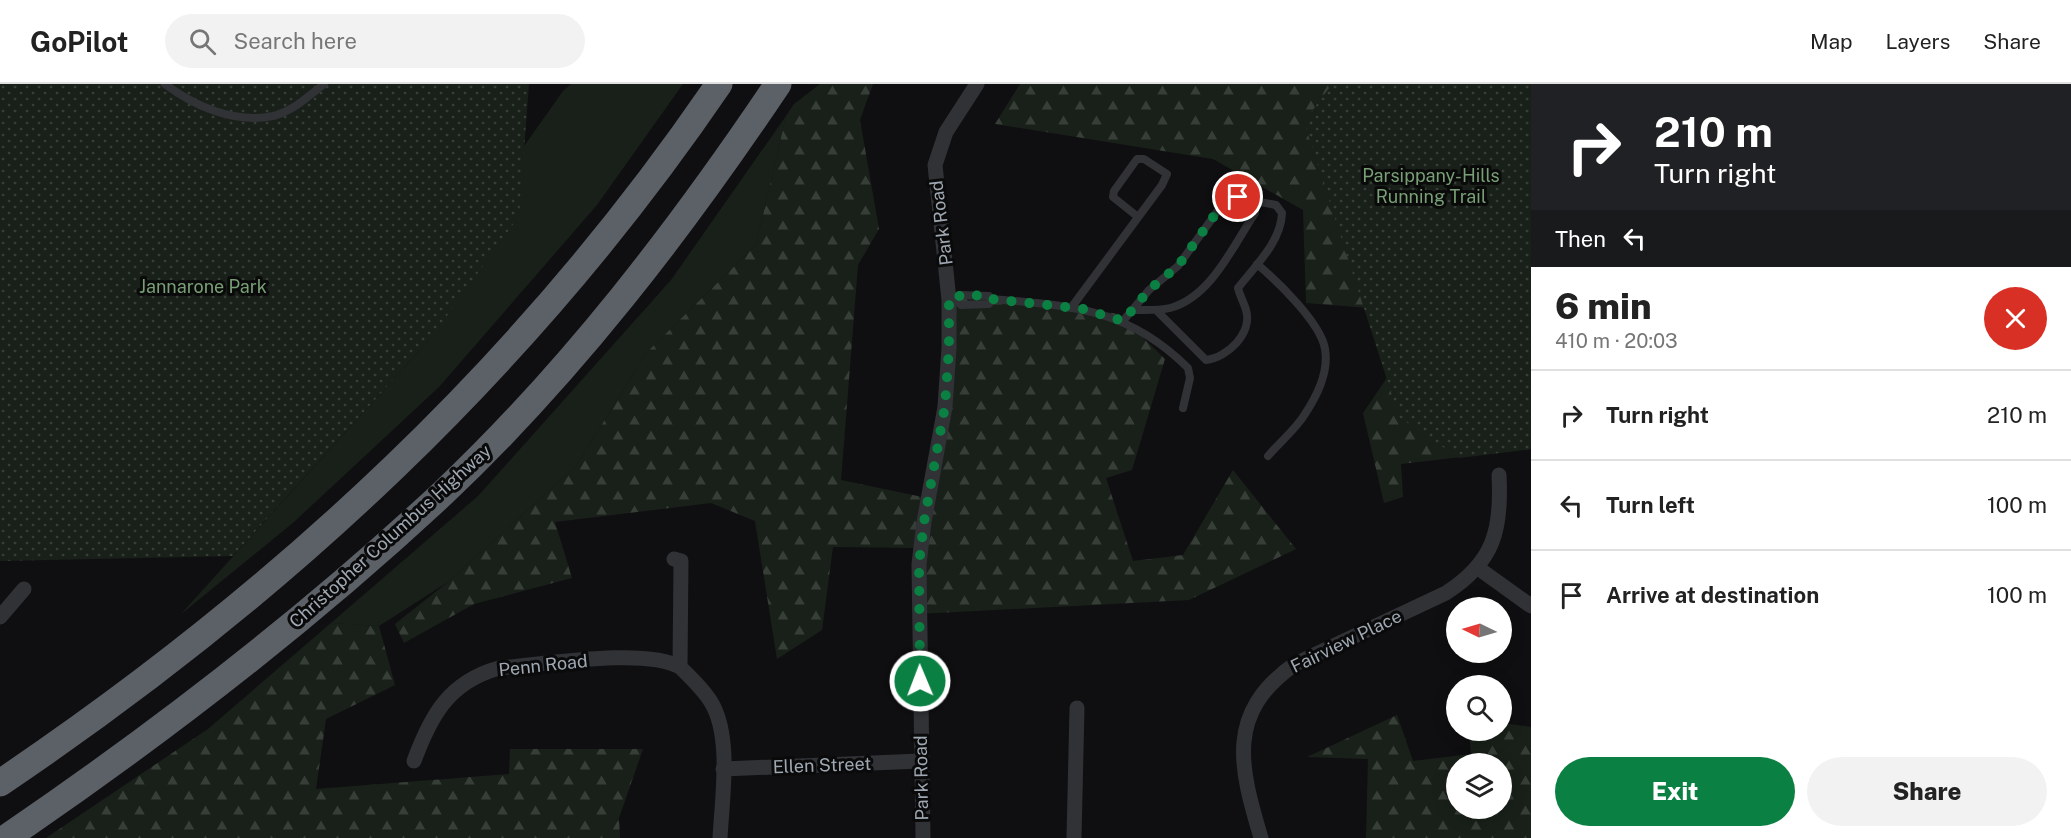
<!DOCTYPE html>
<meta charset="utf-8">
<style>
body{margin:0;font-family:"Public Sans",sans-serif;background:#f2f2f2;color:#222;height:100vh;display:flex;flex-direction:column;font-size:22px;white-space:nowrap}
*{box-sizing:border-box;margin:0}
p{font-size:20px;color:#767676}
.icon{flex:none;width:33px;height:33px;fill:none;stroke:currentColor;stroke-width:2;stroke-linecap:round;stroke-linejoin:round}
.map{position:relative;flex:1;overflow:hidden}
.sheet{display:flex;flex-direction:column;background:#fff;width:540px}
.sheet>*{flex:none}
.top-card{background:#202124;color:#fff;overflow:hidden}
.needle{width:39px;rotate:275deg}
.tools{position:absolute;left:1446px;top:513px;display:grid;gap:12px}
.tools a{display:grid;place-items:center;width:66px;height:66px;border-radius:50%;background:#fff;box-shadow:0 3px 15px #0003;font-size:30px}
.pin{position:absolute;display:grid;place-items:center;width:51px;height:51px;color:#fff;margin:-26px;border:3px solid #fff;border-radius:50%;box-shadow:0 2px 6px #0007}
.me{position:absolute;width:66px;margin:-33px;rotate:359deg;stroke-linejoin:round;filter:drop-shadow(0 0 4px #0008)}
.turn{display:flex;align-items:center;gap:21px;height:126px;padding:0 24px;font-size:27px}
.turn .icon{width:78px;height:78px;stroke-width:2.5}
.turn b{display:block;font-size:42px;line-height:51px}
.then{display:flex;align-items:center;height:57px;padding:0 24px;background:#0003;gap:12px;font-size:22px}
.round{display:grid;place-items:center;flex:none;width:63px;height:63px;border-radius:32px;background:#f2f2f2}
.headline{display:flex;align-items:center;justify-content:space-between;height:102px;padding:0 24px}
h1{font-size:36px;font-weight:800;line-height:45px}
.button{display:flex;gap:12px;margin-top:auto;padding:12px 24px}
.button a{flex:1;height:69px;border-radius:36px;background:#0b8043;color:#fff;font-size:24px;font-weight:800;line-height:69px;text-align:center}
.button a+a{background:#f2f2f2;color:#222}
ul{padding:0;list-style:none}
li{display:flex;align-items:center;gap:18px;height:90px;padding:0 24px;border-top:2px solid #e0e0e0}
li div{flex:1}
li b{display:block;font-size:22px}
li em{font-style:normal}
header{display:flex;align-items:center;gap:36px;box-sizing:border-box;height:84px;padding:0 30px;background:#fff;border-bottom:2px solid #e0e0e0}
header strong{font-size:28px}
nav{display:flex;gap:33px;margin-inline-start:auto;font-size:21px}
.search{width:420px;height:54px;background:#f2f2f2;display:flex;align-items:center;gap:15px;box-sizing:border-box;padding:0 21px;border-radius:33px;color:#767676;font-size:22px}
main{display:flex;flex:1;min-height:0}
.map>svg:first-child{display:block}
.green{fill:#192019}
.forest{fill:url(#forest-firs);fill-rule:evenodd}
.park{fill:url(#park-dots)}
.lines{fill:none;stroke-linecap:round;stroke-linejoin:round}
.lane{stroke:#303236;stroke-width:8}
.street{stroke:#303236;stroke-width:15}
.highway{stroke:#5c6067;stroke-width:27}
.route{stroke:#0b8043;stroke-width:10;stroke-dasharray:0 18}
.labels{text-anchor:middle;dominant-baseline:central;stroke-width:6;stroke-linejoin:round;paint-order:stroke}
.park-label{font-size:18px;fill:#789f75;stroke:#0a0a0b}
.street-label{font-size:18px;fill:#9fa8b2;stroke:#0a0a0b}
</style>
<header>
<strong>GoPilot</strong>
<div class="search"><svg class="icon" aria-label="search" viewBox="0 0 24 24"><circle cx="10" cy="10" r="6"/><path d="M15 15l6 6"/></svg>Search here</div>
<nav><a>Map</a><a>Layers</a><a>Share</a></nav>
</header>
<main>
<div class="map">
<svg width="1531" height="754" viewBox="0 0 1531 754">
<defs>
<pattern id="forest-firs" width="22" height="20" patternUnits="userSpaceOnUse" patternTransform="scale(1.5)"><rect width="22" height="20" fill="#192019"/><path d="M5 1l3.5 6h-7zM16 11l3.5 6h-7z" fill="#373e38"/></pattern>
<pattern id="park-dots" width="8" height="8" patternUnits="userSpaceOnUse" patternTransform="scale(1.5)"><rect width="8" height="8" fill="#192019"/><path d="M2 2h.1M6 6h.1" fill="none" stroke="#373e38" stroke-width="1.8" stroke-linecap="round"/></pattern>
</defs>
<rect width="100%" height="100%" fill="#0f0f11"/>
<g class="green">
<polygon points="571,0 683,0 597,121 439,303 294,438 180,531 430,255 517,72 563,7"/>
<polygon points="786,32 756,161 647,268 576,382 448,498 379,542 331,539 478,412 671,196"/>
</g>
<g class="forest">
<polygon points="820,0 873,0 860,36 879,145 858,181 841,396 927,414 950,212 1045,218 1119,230 1165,275 1132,386 1106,394 1133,477 1183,471 1233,386 1296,465 1189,516 917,530 921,464 833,463 822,546 777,575 755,437 711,419 555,438 572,494 474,520 404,559 395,540 448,498 576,382 647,268 756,161 786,32 794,20"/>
<polygon points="1020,0 1531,0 1531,365 1401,380 1403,413 1384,419 1363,329 1417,250 1394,226 1306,219 1303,126 1213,75 995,40"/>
<polygon points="331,539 379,542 395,601 326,635 316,705 509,690 510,665 643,665 619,734 620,754 46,754 208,645"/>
<path d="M1397,631l16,46 58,-7 -2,-23 33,-1v-7l29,4v111h-165l2,-79 -61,-2zM1456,680h46v44h-46z"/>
</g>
<g class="park">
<polygon points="0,0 529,0 519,132 430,255 233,472 0,477"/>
<polygon points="1332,0 1531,0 1531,365 1459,374 1399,333 1304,38"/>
</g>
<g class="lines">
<g class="lane">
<path d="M165,0c29,22 70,40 108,32 20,-5 36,-20 51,-32"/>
<path d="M1257,180c20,17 64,59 68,85 4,23 -8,47 -20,65 -9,15 -25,28 -37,42"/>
<path d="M992,215c80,7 136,9 196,69l2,10 -7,30"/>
<polyline points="949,216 957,216 961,211 989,212 992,215 989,220 961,221 957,216"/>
<polyline points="1071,224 1162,101 1167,90 1144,75 1137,75 1114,107 1113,113 1138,133"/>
<path d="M1156,226l50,50c21,-2 47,-27 40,-50 -2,-7 -6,-14 -8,-22 17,-22 43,-46 44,-75l-6,-8 -21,-4"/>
<path d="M1123,237l26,-31 29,-24 46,-64 14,-5 17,4v12c-22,33 -44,84 -85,95 -12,3 -26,2 -38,2"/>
</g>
<g class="street">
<path d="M674,475l7,2 -1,106c11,11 23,22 31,35 21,34 11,97 9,136"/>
<polyline points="1478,484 1531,522"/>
<polyline points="0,533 24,505"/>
<path d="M414,677c17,-46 35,-79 85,-93 43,-3 145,-21 181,-1"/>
<polyline points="723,685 921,677"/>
<polyline points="923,754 919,480 924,438 945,323 949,264 949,216 935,81 946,48 977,0"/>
<polyline points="1074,754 1077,624"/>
<path d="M1261,754c-21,-71 -36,-125 34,-174l151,-71c48,-31 56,-63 53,-118"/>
</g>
<g class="highway">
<path d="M0,699c282,-190 527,-417 719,-699"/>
<path d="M6,754c154,-105 301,-218 437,-345 128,-121 237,-263 335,-409"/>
</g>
</g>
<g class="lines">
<polyline class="route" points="920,597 919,480 924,438 945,322 949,264 949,216 957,216 960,211 989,212 992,215 1083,225 1123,237 1149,206 1178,182 1224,118 1238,113"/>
</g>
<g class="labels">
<g class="park-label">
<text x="1431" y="91">Parsippany-Hills<tspan x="1431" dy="21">Running Trail</tspan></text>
<text x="203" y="202">Jannarone Park</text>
</g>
<g class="street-label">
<text transform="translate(941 139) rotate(-97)">Park Road</text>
<text transform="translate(390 452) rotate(-42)">Christopher Columbus Highway</text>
<text transform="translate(1346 557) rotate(-26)">Fairview Place</text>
<text transform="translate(543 581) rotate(-6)">Penn Road</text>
<text transform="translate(822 681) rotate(-2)">Ellen Street</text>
<text transform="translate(921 694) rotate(-91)">Park Road</text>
</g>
</g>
</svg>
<div class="tools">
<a><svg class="needle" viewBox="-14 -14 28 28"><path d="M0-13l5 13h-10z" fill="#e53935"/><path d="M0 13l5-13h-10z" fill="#767676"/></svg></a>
<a><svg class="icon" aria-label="search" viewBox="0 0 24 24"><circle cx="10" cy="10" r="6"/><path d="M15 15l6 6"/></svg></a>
<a><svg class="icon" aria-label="layers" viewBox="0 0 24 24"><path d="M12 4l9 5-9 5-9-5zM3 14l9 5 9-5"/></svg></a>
</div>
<div class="pin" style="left:1238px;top:113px;background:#d93025"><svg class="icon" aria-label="arrive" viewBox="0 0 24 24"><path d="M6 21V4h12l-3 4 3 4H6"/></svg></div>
<svg class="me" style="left:920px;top:597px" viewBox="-20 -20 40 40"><circle r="17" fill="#0b8043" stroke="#fff" stroke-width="3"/><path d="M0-11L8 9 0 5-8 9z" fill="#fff"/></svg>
</div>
<section class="sheet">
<div class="top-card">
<div class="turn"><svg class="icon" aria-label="right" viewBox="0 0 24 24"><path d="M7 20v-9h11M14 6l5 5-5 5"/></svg><div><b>210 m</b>Turn right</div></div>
<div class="then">Then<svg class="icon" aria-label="left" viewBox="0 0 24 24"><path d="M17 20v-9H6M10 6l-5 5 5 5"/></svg></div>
</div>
<div class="headline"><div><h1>6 min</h1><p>410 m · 20:03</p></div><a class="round" style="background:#d93025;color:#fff"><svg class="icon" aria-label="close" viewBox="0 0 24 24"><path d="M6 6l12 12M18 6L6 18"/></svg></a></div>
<ul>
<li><svg class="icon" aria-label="right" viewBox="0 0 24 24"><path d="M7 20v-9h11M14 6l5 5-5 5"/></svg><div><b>Turn right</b></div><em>210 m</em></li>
<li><svg class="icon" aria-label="left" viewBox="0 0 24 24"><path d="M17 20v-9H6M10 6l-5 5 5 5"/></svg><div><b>Turn left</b></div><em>100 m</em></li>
<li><svg class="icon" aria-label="arrive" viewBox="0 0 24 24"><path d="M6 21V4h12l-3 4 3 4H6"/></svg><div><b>Arrive at destination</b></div><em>100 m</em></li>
</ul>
<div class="button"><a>Exit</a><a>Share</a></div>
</section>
</main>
